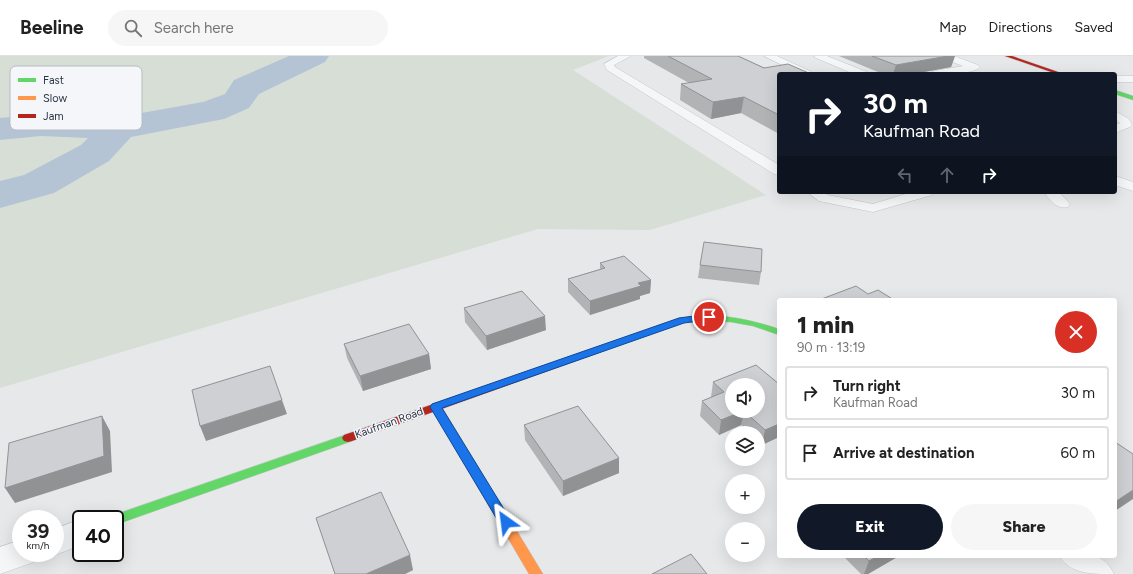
<!DOCTYPE html>
<meta charset="utf-8">
<style>
body{margin:0;font-family:Figtree,sans-serif;background:#f6f6f6;color:#222;height:100vh;display:flex;flex-direction:column;font-size:15px;white-space:nowrap}
*{box-sizing:border-box;margin:0}
p{font-size:13px;color:#767676}
.icon{flex:none;width:22px;height:22px;fill:none;stroke:currentColor;stroke-width:2;stroke-linecap:round;stroke-linejoin:round}
.map{position:relative;flex:1;overflow:hidden}
.sheet{position:absolute;left:777px;top:242px;width:340px;height:260px;display:flex;flex-direction:column;background:#fff;border-radius:4px;box-shadow:0 4px 16px #0002}
.sheet>*{flex:none}
.banner{position:absolute;left:777px;top:16px;width:340px;height:122px;border-radius:4px;box-shadow:0 4px 16px #0002;background:#111827;color:#fff;overflow:hidden}
.fabs{position:absolute;left:725px;top:322px;display:grid;gap:8px}
.fabs a{display:grid;place-items:center;width:40px;height:40px;border-radius:50%;background:#fff;box-shadow:0 4px 16px #0002;font-size:20px}
.speed{position:absolute;left:12px;top:454px;display:flex;gap:8px;font-size:20px;font-weight:700;text-align:center}
.speed>*{display:grid;place-content:center;width:52px;height:52px;border-radius:50%;background:#fff;box-shadow:0 4px 16px #0002;line-height:1}
.speed small{font-size:10px;font-weight:400}
.speed .limit{border:2px solid #111;border-radius:6px;background:#fff;color:#111}
.pin{position:absolute;display:grid;place-items:center;width:34px;height:34px;color:#fff;margin:-17px;border:2px solid #fff;border-radius:50%;box-shadow:0 1px 4px #0007}
.me{position:absolute;width:44px;margin:-22px;rotate:329deg;stroke-linejoin:round;filter:drop-shadow(0 0 3px #0008)}
.turn{display:flex;align-items:center;gap:14px;height:84px;padding:0 20px;font-size:18px}
.turn .icon{width:52px;height:52px;stroke-width:2.5}
.turn b{display:block;font-size:28px;line-height:34px}
.lanes{display:flex;align-items:center;height:38px;padding:0 20px;background:#0003;justify-content:center;gap:20px;direction:ltr}
.lanes .off{opacity:.35}
.round{display:grid;place-items:center;flex:none;width:42px;height:42px;border-radius:21px;background:#f6f6f6}
.overview{display:flex;align-items:center;justify-content:space-between;height:68px;padding:0 20px}
h1{font-size:24px;font-weight:800;line-height:30px}
.action{display:flex;gap:8px;margin-top:auto;padding:8px 20px}
.action a{flex:1;height:46px;border-radius:24px;background:#111827;color:#fff;font-size:16px;font-weight:800;line-height:46px;text-align:center}
.action a+a{background:#f6f6f6;color:#222}
ul{padding:0;list-style:none}
li{display:flex;align-items:center;gap:12px;height:54px;margin:0 8px 6px;padding:0 12px;border:2px solid #e0e0e0;border-radius:4px}
li div{flex:1}
li b{display:block;font-size:15px}
li em{font-style:normal}
header{display:flex;align-items:center;gap:24px;box-sizing:border-box;height:56px;padding:0 20px;background:#fff;border-bottom:1px solid #e0e0e0}
header strong{font-size:19px}
nav{display:flex;gap:22px;margin-inline-start:auto;font-size:14px}
.search{width:280px;height:36px;background:#f6f6f6;display:flex;align-items:center;gap:10px;box-sizing:border-box;padding:0 14px;border-radius:22px;color:#767676;font-size:15px}
.map>svg:first-child{display:block}
.green{fill:#d6ded6}
.lines{fill:none;stroke-linecap:round;stroke-linejoin:round}
.river{fill:#b4c4d5;fill-rule:evenodd}
.lane-casing{stroke:#c4c6c8;stroke-width:1}
.street-casing{stroke:#c4c6c8;stroke-width:1}
.fast-casing{stroke:#c4c6c8;stroke-width:1}
.slow-casing{stroke:#c4c6c8;stroke-width:1}
.jam-casing{stroke:#c4c6c8;stroke-width:1}
.lane{fill:#f5f6f7;fill-rule:evenodd}
.street{fill:#f5f6f7;fill-rule:evenodd}
.fast{fill:#63d668;fill-rule:evenodd}
.slow{fill:#ff974d;fill-rule:evenodd}
.jam{fill:#b3261e;fill-rule:evenodd}
.wall{fill:#b1b3b5;fill-rule:evenodd}
.shaded-wall{fill:#909294}
.building{fill:#ced0d3;stroke:#909294}
.route{fill:#1a73e8;stroke:#114b97}
.labels{text-anchor:middle;dominant-baseline:central;stroke-width:3;stroke-linejoin:round;paint-order:stroke}
.street-label{font-size:11px;fill:#2b3445;stroke:#f4f6f9}
.key{fill:#f4f6f9;stroke:#b8bcc3;stroke-width:1}
.key-label{font-size:11px;fill:#2b3445}
</style>
<header>
<strong>Beeline</strong>
<div class="search"><svg class="icon" aria-label="search" viewBox="0 0 24 24"><circle cx="10" cy="10" r="6"/><path d="M15 15l6 6"/></svg>Search here</div>
<nav><a>Map</a><a>Directions</a><a>Saved</a></nav>
</header>
<div class="map">
<svg width="1133" height="518" viewBox="0 0 1133 518">
<rect width="100%" height="100%" fill="#e6e8ea"/>
<polygon class="green" points="0,0 609,0 573,14 766,139 650,174 538,173 0,332"/>
<g class="lines">
<polygon class="river" points="289,0 329,0 325,6 259,38 249,52 224,63 131,81 109,105 54,137 0,152 0,125 24,119 81,89 88,82 41,80 0,84 0,62 41,58 119,61 203,46 225,38 234,24"/>
<defs>
<g id="lane">
<polygon points="618,0 631,0 614,9 615,11 779,109 779,119 774,118 607,14 604,8"/>
<polygon points="764,0 777,0 812,16 813,18 800,18"/>
<polygon points="814,0 827,0 867,16 868,18 854,18 816,2"/>
<path d="M940,0h14l24,9 2,2c-8,8 -39,7 -51,7l5,-3 29,-5 -21,-8z"/>
<rect x="1115" y="20" width="18" height="6"/>
<polygon points="1115,55 1129,63 1132,69 1130,71 1115,77 1115,69 1120,67 1115,63"/>
<polygon points="1115,120 1133,126 1133,135 1115,129"/>
<polygon points="807,136 824,136 828,139 873,148 912,136 934,136 932,139 873,156 819,145"/>
<path d="M1044,136h15l11,12 -2,3c-11,3 -18,-7 -24,-15z"/>
</g>
<g id="street">
<polygon points="81,463 81,489 55,499 49,497 55,497 55,473"/>
<polygon points="21,484 21,497 39,497 34,506 0,518 0,491"/>
<path d="M1059,500c24,0 43,-7 55,18 -24,0 -43,0 -55,-18z"/>
</g>
<g id="fast">
<polygon points="1115,34 1133,40 1133,44 1115,38"/>
<path d="M707,259c25,1 48,6 72,14v6l-26,-9 -22,-4 -24,-1 -24,2 -82,29h-6l-2,-2 2,-2 84,-30z"/>
<polygon points="348,378 352,379 354,382 352,385 115,469 115,463 109,463 111,460"/>
</g>
<polygon id="slow" points="436,347 440,348 543,518 529,518 431,351 432,348"/>
<g id="jam">
<polygon points="1005,0 1012,0 1064,18 1057,18"/>
<polygon points="598,291 601,292 603,294 601,296 352,385 348,386 344,385 342,382 344,379"/>
</g>
</defs>
<use href="#lane" class="lane-casing"/>
<use href="#street" class="street-casing"/>
<use href="#fast" class="fast-casing"/>
<use href="#slow" class="slow-casing"/>
<use href="#jam" class="jam-casing"/>
<use href="#lane" class="lane"/>
<use href="#street" class="street"/>
<use href="#fast" class="fast"/>
<use href="#slow" class="slow"/>
<use href="#jam" class="jam"/>
</g>
<g class="wall">
<polygon points="644,0 738,0 779,18 779,78 741,57 711,63 680,44 681,28 689,27 644,2"/>
<polygon points="839,0 955,0 951,11 913,18 883,18"/>
<polygon points="600,207 651,224 650,237 640,240 640,243 590,259 568,236 568,223 600,213"/>
<polygon points="700,209 761,216 759,229 698,222"/>
<polygon points="464,252 546,274 487,294 465,266"/>
<polygon points="344,288 429,298 431,313 363,335 347,302"/>
<path d="M713,326l66,2v53l-17,8 -4,-4v-8h-9l-8,-8 -22,10 -19,-19 2,-15 9,-4zM758,329v26h-26z"/>
<polygon points="524,369 619,417 563,440 525,384"/>
<polygon points="316,462 413,514 405,518 335,518"/>
<polygon points="843,500 899,500 868,518 861,518"/>
</g>
<g class="shaded-wall">
<polygon points="948,0 955,0 951,11 913,18 893,18 896,9"/>
<polygon points="744,41 741,57 711,63 713,46"/>
<polygon points="651,224 650,237 640,240 640,243 590,259 590,245 638,227"/>
<polygon points="545,260 546,274 487,294 486,280"/>
<polygon points="429,298 431,313 363,335 360,320"/>
<polygon points="282,344 287,358 206,385 200,370"/>
<polygon points="743,355 744,355 741,369 719,379 721,364"/>
<polygon points="102,360 110,375 112,416 15,447 5,432"/>
<polygon points="779,368 779,381 762,389 765,374"/>
<polygon points="619,402 619,417 563,440 563,425"/>
<polygon points="1133,434 1133,443 1115,455 1115,446"/>
<polygon points="410,499 413,514 405,518 366,518"/>
<polygon points="878,500 899,500 868,518 864,518 869,505"/>
</g>
<g class="building">
<polygon points="668,0 738,0 764,12 788,8 811,18 779,18 779,59 744,41 713,46 681,28 712,23"/>
<polygon points="872,0 948,0 896,9"/>
<polygon points="704,186 762,193 761,216 700,209"/>
<polygon points="624,200 651,224 638,227 641,230 590,245 568,223 605,212 600,207"/>
<polygon points="856,230 868,238 878,234 894,244 819,244"/>
<polygon points="522,235 545,260 486,280 464,252"/>
<polygon points="409,268 429,298 360,320 344,288"/>
<polygon points="756,309 779,328 779,368 765,374 744,355 758,355 758,329 732,329 732,355 743,355 721,364 702,345 724,336 713,326"/>
<polygon points="270,310 282,344 200,370 192,334"/>
<polygon points="578,350 619,402 563,425 524,369"/>
<polygon points="102,360 104,400 5,432 9,387"/>
<polygon points="1115,386 1133,398 1133,434 1115,446"/>
<polygon points="381,436 410,499 366,518 335,518 316,462"/>
<polygon points="691,498 707,518 652,518"/>
<polygon points="864,500 878,500 869,505"/>
</g>
<polygon class="route" points="709,258 712,259 714,261 712,263 684,267 442,352 512,466 510,470 506,472 501,470 430,351 432,348 679,262"/>
<g class="labels">
<g class="street-label">
<text transform="translate(389 367) rotate(-20)">Kaufman Road</text>
</g>
</g>
<rect x="10" y="10" width="132" height="64" rx="6" class="key"/>
<rect x="18" y="22" width="18" height="4" fill="#63d668"/>
<rect x="18" y="40" width="18" height="4" fill="#ff974d"/>
<rect x="18" y="58" width="18" height="4" fill="#b3261e"/>
<g class="key-label">
<text x="43" y="28">Fast</text>
<text x="43" y="46">Slow</text>
<text x="43" y="64">Jam</text>
</g>
</svg>
<div class="fabs">
<a><svg class="icon" aria-label="sound" viewBox="0 0 24 24"><path d="M4 9h4l5-4v14l-5-4H4zM17 9q2 3 0 6"/></svg></a>
<a><svg class="icon" aria-label="layers" viewBox="0 0 24 24"><path d="M12 4l9 5-9 5-9-5zM3 14l9 5 9-5"/></svg></a>
<a>+</a>
<a>−</a>
</div>
<div class="speed"><div>39<small>km/h</small></div><div class="limit">40</div></div>
<div class="pin" style="left:709px;top:261px;background:#d93025"><svg class="icon" aria-label="arrive" viewBox="0 0 24 24"><path d="M6 21V4h12l-3 4 3 4H6"/></svg></div>
<svg class="me" style="left:506px;top:466px" viewBox="-20 -20 40 40"><path d="M0-17L14 15 0 8-14 15z" fill="#1a73e8" stroke="#fff" stroke-width="4"/></svg>
<div class="banner">
<div class="turn"><svg class="icon" aria-label="right" viewBox="0 0 24 24"><path d="M7 20v-9h11M14 6l5 5-5 5"/></svg><div><b>30 m</b>Kaufman Road</div></div>
<div class="lanes"><svg class="icon off" aria-label="left" viewBox="0 0 24 24"><path d="M17 20v-9H6M10 6l-5 5 5 5"/></svg><svg class="icon off" aria-label="ahead" viewBox="0 0 24 24"><path d="M12 20V5M6 11l6-6 6 6"/></svg><svg class="icon" aria-label="right" viewBox="0 0 24 24"><path d="M7 20v-9h11M14 6l5 5-5 5"/></svg></div>
</div>
<section class="sheet">
<div class="overview"><div><h1>1 min</h1><p>90 m · 13:19</p></div><a class="round" style="background:#d93025;color:#fff"><svg class="icon" aria-label="close" viewBox="0 0 24 24"><path d="M6 6l12 12M18 6L6 18"/></svg></a></div>
<ul>
<li><svg class="icon" aria-label="right" viewBox="0 0 24 24"><path d="M7 20v-9h11M14 6l5 5-5 5"/></svg><div><b>Turn right</b><p>Kaufman Road</p></div><em>30 m</em></li>
<li><svg class="icon" aria-label="arrive" viewBox="0 0 24 24"><path d="M6 21V4h12l-3 4 3 4H6"/></svg><div><b>Arrive at destination</b></div><em>60 m</em></li>
</ul>
<div class="action"><a>Exit</a><a>Share</a></div>
</section>
</div>
